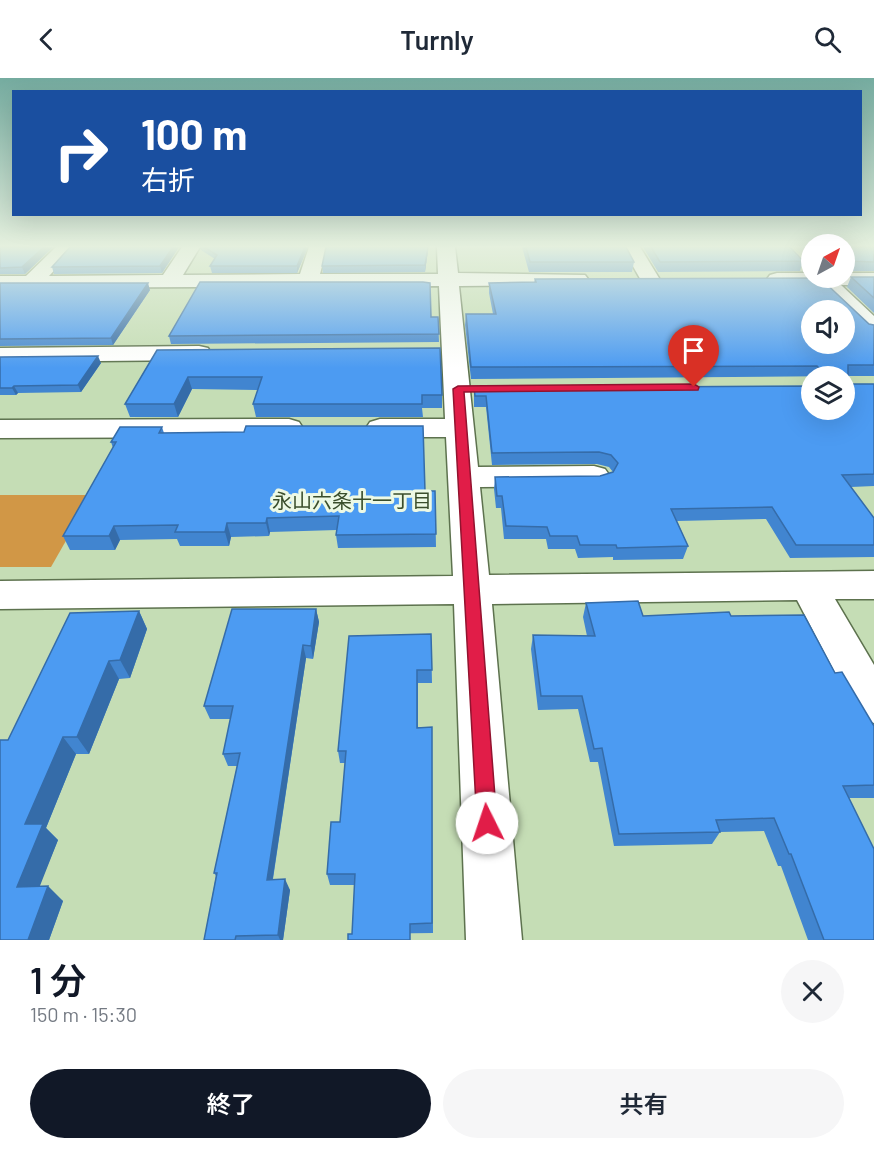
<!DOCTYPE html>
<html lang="ja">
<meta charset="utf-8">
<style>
body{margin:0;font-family:Barlow,"Noto Sans JP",sans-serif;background:#f6f6f7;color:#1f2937;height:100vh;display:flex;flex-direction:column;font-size:22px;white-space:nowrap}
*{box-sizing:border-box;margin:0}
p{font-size:20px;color:#747a83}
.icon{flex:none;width:33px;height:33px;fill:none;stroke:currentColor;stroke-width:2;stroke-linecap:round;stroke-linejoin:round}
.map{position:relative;height:862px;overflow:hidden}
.drawer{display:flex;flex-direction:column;background:#fff;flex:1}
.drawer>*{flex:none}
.hud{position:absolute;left:12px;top:12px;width:850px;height:126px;border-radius:0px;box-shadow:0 6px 24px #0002;background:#1a4fa0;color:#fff;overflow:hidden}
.needle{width:39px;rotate:40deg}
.buttons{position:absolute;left:801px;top:156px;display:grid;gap:12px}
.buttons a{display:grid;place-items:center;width:54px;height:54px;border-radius:50%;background:#fff;box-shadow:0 6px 24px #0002;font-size:30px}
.pin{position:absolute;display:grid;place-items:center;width:51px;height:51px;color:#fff;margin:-62px -26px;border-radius:50% 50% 50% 0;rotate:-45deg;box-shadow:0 0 6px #0007}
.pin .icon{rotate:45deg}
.me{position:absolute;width:66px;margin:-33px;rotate:356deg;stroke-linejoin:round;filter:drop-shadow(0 0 4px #0008)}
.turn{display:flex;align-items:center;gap:21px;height:126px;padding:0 30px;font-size:27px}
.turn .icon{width:78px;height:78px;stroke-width:2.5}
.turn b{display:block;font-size:42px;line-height:51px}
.round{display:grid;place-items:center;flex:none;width:63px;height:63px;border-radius:32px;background:#f6f6f7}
.overview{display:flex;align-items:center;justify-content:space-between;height:102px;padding:0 30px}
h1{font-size:36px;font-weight:600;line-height:45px;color:#111827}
.primary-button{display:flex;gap:12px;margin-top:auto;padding:12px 30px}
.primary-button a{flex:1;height:69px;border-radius:36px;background:#111827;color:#fff;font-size:24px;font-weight:600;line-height:69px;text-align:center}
.primary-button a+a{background:#f6f6f7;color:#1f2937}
header{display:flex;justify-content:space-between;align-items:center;height:78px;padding:0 30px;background:#fff;font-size:27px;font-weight:600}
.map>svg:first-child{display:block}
.green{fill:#d19746}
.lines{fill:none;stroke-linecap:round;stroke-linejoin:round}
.minor-casing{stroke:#5d724e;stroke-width:3}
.minor{fill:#fff;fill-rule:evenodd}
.wall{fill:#4185d0}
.shaded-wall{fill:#356ca9}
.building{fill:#4c9bf2;stroke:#356ca9;stroke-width:1.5;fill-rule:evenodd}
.route{fill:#e11d48;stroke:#92132f;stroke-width:1.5}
.labels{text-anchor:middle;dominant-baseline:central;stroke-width:6;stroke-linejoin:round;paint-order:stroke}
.neighbourhood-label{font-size:20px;fill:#3a4e2c;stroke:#edf9e5}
</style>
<header><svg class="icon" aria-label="back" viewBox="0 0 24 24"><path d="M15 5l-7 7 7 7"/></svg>Turnly<svg class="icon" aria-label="search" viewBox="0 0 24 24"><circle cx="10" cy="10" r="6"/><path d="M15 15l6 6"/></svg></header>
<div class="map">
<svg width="874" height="862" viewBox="0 0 874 862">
<rect width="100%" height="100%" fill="#c5ddb5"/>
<polygon class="green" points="0,417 92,417 51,489 0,489"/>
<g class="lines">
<defs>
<g id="minor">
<polygon points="56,169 76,169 49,198 163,197 182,169 200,169 183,197 300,196 309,169 327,169 320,196 438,196 437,169 455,169 458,195 585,197 588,201 585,205 578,207 459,208 478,389 594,388 605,391 610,398 605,405 594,408 480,409 489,497 874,493 874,521 835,521 874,587 874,645 859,640 797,522 492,526 522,862 466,862 454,526 0,531 0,503 453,498 446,359 380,359 370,356 366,350 370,344 380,341 445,341 439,208 0,210 0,198 26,198"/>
<polygon points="622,169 640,169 659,200 656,204 642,204"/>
<polygon points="777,195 812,195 812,200 844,200 844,195 874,195 874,207 841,207 874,238 874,257 866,255 817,207 770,205 767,201 770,197"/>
<polygon points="199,268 208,270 211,275 208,280 199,282 0,284 0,270"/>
<polygon points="289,341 299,344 303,350 299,356 289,359 0,360 0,342"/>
</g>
</defs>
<use href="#minor" class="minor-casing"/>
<use href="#minor" class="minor"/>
</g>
<g class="wall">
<polygon points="0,169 53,169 25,196 0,196"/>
<polygon points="70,169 179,169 162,195 54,196 52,189"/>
<polygon points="200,169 308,169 297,195 212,195 210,188 215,181 201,172"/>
<polygon points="522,169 626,169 634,184 632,194 529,194"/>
<polygon points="643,169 790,169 803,183 800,193 658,194"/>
<polygon points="803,169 812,169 812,177"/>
<rect x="844" y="169" width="30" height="24"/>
<polygon points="428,172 425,194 323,195 322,188"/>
<polygon points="851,199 874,199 874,235 847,209"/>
<polygon points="535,201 874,247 874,298 848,298 848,306 874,306 874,408 851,409 874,440 874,479 790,480 766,441 677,443 688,468 683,481 613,482 613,479 578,480 575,471 548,471 546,461 504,461 501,430 496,430 494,411 495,399 600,398 613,394 609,389 597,386 492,387 486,329 474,329 474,310 812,332 844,298 471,301 465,247 466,236 493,236 489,215 489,205 534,205"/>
<polygon points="0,205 150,212 113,267 0,268"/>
<polygon points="431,239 438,239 439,264 171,266 169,258"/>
<polygon points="157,272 442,317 442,330 422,330 423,339 256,339 253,326 258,312 192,311 178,339 130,339 125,326"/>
<polygon points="0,279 101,285 81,314 18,315 16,317 0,317"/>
<polygon points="162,349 164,355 425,413 435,413 436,469 338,470 336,457 337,452 270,454 269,458 231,459 229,468 180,468 177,461 120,462 115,472 70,472 63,458 113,370 111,364"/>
<polygon points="586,525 643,538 731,538 835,595 874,648 874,720 849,720 874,862 808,862 781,788 778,788 764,753 720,754 712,766 614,768 598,684 590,684 578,631 538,632 531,571 533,557 587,558 583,539"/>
<polygon points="316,531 319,544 313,581 306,580 273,801 290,812 283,862 204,862 216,798 214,795 237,688 228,688 223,676 231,641 210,641 204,628"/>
<polygon points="139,533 147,551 130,600 119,601 89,676 76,676 46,750 58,762 39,808 63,823 49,862 0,862 8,662"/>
<polygon points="431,556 432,605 418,605 418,649 432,649 433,855 352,856 355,807 330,807 327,796 340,744 345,685 340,685 338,673"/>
</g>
<g class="shaded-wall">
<polygon points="44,169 53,169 25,196 22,189"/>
<polygon points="173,169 179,169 162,195 160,188"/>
<polygon points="305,169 308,169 297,195 297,188"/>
<polygon points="428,169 428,172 425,194 425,187"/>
<polygon points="148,205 150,212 113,267 111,260"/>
<polygon points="98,278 101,285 81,314 78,307"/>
<polygon points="188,299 192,311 178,339 174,326"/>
<polygon points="14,308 18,315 16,317 12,310"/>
<polygon points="267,440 270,454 269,458 266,445"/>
<polygon points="227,445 231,459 229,468 225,454"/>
<polygon points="114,448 120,462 115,472 109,458"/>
<polygon points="316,531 319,544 313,581 311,568"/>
<polygon points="139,533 147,551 130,600 120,582"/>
<polygon points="303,567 306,580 271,812 267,802"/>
<polygon points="109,583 119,601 89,676 77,659"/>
<polygon points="63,659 76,676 46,750 58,762 34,823 17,809 25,746"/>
<polygon points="285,801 290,812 283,862 280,862 278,857"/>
<polygon points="48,808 63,823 49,862 28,862"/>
</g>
<g class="building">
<polygon points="0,169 44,169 22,189 0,190"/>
<polygon points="70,169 173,169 160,188 52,189"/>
<polygon points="204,169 305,169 297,188 210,188 217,177"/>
<polygon points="326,169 428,169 425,187 322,188"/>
<polygon points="526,169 626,169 634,184 530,184"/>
<polygon points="651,169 790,169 803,183 660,184"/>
<polygon points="844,169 874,169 874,184 848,183 846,188 844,188"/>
<polygon points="851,199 874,199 874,220"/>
<path d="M820,200l49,46 5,1v40h-26v19h26v90l-32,1 32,43v27h-78l-24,-38 -101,2 17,37 -71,2 -1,-3h-36l-3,-9h-27l-3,-9 -41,-1 -4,-30h-5l-2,-19 105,-1 13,-4 5,-9 -7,-8 -12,-3 -107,1 -6,-57h-11l-1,-8 338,-2v24h32v-34h-25v-8l-2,-2 -346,1 -5,-53h30l-7,-31 47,-1 -1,-3zM812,232h32v34h-32z"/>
<polygon points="200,204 423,204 430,205 431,239 438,239 439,256 169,258"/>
<polygon points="0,205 148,205 111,260 0,261"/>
<polygon points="440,270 442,317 422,317 422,326 253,326 262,299 188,299 174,326 125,326 157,272"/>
<polygon points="98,278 78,307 14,308 12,310 0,310 0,279"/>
<polygon points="246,348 423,348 425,413 435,413 436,456 336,457 339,438 267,440 266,445 227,445 225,454 175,454 178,447 114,448 109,458 63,458 116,364 111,364 120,349 162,349 159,355 244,354"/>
<polygon points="638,523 643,538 729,534 731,538 804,537 835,595 842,594 874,648 874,707 843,708 874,771 874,862 824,862 791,776 789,776 774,740 716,742 720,754 619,756 602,670 594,671 582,618 541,618 533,557 595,558 586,525"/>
<polygon points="232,531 316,531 311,568 303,567 267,802 285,801 278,857 236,858 235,862 204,862 217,795 214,795 240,675 223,676 233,628 204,628"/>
<polygon points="139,533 120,582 109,583 77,659 63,659 25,746 43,746 17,809 48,808 28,862 0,862 0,662 8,662 70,535"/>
<polygon points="431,556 432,592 417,592 417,650 432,649 432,845 410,846 410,862 348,862 348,856 352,856 355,796 327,796 331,744 340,744 346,673 338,673 349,558"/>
</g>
<linearGradient id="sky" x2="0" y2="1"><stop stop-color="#75aca0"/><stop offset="0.58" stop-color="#e5f0de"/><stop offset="1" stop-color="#e5f0de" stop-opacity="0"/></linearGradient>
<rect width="874" height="290" fill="url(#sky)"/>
<polygon class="route" points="694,306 699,309 698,312 464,314 497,745 494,753 487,756 480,753 477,745 453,311 458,308"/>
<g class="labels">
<g class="neighbourhood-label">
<text x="352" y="422">永山六条十一丁目</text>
</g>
</g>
</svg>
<div class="buttons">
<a><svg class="needle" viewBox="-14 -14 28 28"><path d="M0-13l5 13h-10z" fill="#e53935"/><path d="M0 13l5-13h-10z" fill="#747a83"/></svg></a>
<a><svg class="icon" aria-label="sound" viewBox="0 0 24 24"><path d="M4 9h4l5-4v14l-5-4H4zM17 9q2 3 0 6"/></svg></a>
<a><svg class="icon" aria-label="layers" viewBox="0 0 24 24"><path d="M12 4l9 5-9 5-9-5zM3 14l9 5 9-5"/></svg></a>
</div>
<div class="pin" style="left:694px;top:309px;background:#d93025"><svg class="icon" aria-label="arrive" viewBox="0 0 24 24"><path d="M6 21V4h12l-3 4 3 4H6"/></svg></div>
<svg class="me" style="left:487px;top:745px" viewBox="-20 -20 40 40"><circle r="19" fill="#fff"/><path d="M0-13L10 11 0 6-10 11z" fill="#e11d48"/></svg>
<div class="hud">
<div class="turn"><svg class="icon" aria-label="right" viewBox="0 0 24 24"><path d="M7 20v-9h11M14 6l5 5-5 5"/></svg><div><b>100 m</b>右折</div></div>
</div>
</div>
<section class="drawer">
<div class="overview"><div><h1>1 分</h1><p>150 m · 15:30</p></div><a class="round"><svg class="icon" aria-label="close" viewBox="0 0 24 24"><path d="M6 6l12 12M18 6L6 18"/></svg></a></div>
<div class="primary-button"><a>終了</a><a>共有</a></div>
</section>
